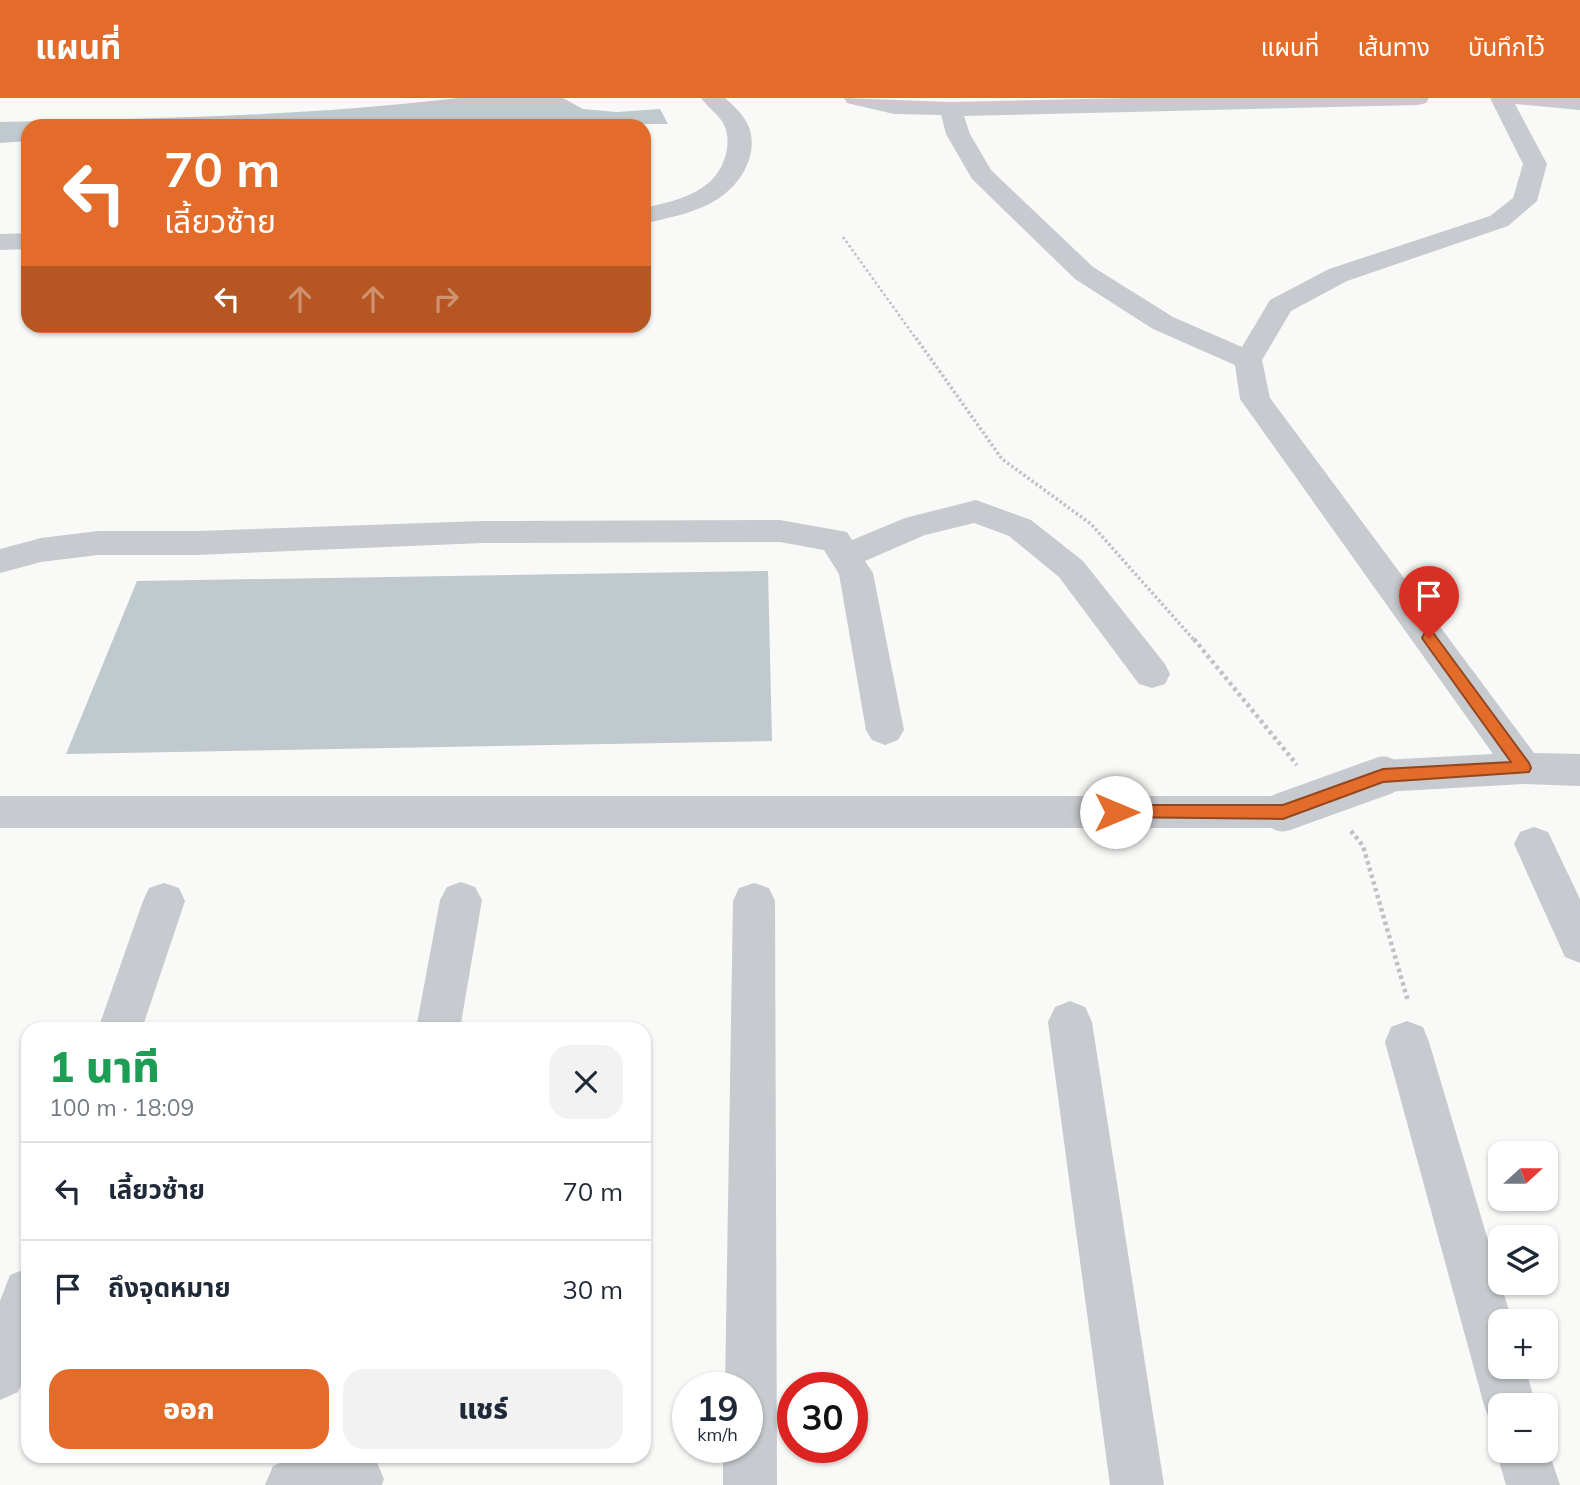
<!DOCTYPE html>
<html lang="th">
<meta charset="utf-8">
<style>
body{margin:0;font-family:Mulish,"Noto Sans Thai",sans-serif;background:#f2f2f3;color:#1f2937;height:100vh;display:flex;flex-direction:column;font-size:26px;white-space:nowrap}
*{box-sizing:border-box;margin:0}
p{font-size:23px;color:#747a83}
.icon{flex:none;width:38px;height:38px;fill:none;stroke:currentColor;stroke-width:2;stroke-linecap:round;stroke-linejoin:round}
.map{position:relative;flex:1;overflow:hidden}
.panel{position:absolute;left:21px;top:924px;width:630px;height:441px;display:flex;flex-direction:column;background:#fff;border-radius:21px;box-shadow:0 2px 5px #0004}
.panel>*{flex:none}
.guide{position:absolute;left:21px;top:21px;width:630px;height:214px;border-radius:21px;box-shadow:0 2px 5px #0004;background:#e46c2b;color:#fff;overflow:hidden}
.needle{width:46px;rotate:69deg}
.buttons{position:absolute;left:1488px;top:1043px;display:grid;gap:14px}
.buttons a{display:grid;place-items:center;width:70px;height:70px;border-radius:14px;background:#fff;box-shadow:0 2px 5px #0004;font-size:35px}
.speed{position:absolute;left:672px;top:1274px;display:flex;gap:14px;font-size:35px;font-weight:700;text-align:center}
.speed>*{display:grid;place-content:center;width:91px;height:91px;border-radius:50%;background:#fff;box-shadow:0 2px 5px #0004;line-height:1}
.speed small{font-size:18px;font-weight:400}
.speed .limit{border:10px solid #d22;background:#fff;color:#111}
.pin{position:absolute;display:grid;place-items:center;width:60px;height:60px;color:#fff;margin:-72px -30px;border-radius:50% 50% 50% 0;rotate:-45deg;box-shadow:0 0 7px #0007}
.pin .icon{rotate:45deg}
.me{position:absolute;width:77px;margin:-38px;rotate:90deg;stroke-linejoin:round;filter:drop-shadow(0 0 5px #0008)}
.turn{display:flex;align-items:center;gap:24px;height:147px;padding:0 28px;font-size:32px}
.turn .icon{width:91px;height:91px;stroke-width:2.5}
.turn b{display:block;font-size:49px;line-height:60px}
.lanes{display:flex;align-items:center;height:66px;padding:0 28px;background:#0003;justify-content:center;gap:35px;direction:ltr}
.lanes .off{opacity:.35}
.round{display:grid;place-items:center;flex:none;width:74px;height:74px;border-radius:21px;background:#f2f2f3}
.headline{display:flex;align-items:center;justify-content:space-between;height:119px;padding:0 28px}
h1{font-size:42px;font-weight:800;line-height:52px;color:#1e9e55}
.action{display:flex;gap:14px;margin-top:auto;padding:14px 28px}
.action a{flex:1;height:80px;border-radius:21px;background:#e46c2b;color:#fff;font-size:28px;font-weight:800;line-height:80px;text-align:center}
.action a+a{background:#f2f2f3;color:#1f2937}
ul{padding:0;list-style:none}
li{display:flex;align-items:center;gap:21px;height:98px;padding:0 28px;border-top:2px solid #e0e1e3}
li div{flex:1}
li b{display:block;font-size:26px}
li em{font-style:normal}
header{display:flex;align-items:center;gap:42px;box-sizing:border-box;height:98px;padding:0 35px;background:#e46c2b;color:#fff}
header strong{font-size:33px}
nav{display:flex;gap:38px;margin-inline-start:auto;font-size:24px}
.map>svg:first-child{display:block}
.water{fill:#c0c9ce}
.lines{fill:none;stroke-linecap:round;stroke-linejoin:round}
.path-far2{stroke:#bfc1c4;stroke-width:2.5;stroke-dasharray:2.5 2.5;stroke-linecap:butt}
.path-far1{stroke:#bfc1c4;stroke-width:3.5;stroke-dasharray:2.5 2.5;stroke-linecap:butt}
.path{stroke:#bfc1c4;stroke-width:4.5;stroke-dasharray:3.5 3.5;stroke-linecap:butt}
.minor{fill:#c7cace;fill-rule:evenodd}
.minor-bridge{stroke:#c7cace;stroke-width:39}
.route{fill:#e46c2b;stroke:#94461c;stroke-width:2}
</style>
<header>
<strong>แผนที่</strong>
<nav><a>แผนที่</a><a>เส้นทาง</a><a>บันทึกไว้</a></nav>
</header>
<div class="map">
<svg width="1580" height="1387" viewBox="0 0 1580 1387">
<rect width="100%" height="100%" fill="#f9f9f7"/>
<g class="water">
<path d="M459,0h104l20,11 34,3 43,-3 8,15 -640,2v15l-28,2v-21c155,-3 304,-6 459,-24z"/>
<polygon points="768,473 772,643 66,656 137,483"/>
</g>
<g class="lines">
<polyline class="path-far2" points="843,139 917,242"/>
<polyline class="path-far1" points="916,240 1002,361 1091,426 1195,543"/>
<g class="path">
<polyline points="1194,541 1297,667"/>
<polyline points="1351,733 1363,748 1408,903"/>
</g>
<g class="minor">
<path d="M701,0h24c9,8 19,17 24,29 11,30 -12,63 -38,76 -20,11 -45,15 -67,21v-16c31,-7 69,-15 80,-48 4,-11 5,-22 1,-33 -4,-11 -17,-19 -24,-29z"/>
<polygon points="844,0 951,4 1130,0 1429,0 1426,5 1418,7 964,18 970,36 991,72 1093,169 1173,219 1242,249 1270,202 1329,171 1490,118 1513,100 1523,66 1490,0 1580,0 1580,12 1515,6 1547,66 1537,103 1508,128 1347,183 1291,213 1262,262 1270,300 1534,655 1580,656 1580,688 1524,686 1383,694 1370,689 1364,678 1370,667 1383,662 1493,656 1245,308 1240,301 1235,267 1153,231 1075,181 972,81 946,36 941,17 894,16 847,5"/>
<polygon points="28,135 28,151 0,152 0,136"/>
<polygon points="976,402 1031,422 1083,463 1165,566 1170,576 1165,586 1152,590 1139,586 1059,479 1009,438 974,425 925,437 865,463 873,475 904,632 898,642 885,647 872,642 866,632 839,476 824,452 780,444 482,445 197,457 98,457 41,464 0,475 0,451 41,440 98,433 197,433 482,423 780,422 847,434 852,442 905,420"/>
<polygon points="0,698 1283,698 1297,702 1302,714 1297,726 1283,730 0,730"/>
<polygon points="1534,729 1548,734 1580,801 1580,865 1565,859 1514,746 1520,734"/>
<polygon points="461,784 475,789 482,802 460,931 416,931 440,802 447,789"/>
<polygon points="164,785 179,790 185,803 142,931 98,931 143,803 149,790"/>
<polygon points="754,785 769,790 775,803 777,1387 723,1387 723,1349 747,1349 747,1290 725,1290 733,803 739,790"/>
<polygon points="1070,903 1085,909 1092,924 1164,1387 1110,1387 1048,924 1055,909"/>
<polygon points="1407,923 1423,929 1429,944 1512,1223 1500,1223 1500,1269 1525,1269 1536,1307 1500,1307 1500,1329 1491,1326 1484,1307 1385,944 1391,929"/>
<polygon points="28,1170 28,1270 18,1294 0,1302 0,1203 10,1177"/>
<polygon points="1545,1342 1560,1387 1506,1387 1496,1353 1500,1344 1500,1353 1545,1353"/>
<polygon points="311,1358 367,1358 376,1362 384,1381 382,1387 265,1387 273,1368 292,1360"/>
</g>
<polyline class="minor-bridge" points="1283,714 1383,678"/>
</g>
<polygon class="route" points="1429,534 1434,536 1529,665 1531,670 1529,674 1383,684 1283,721 1110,719 1108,714 1110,709 1116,707 1283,707 1383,671 1511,664 1424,543 1422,540 1424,536"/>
</svg>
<div class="buttons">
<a><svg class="needle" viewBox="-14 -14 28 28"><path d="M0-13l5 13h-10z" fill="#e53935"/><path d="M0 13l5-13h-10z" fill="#747a83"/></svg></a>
<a><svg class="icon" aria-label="layers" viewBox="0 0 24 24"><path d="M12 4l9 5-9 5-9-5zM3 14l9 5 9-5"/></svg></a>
<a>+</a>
<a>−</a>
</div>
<div class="speed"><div>19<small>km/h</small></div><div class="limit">30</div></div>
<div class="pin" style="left:1429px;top:540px;background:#d93025"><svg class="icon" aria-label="arrive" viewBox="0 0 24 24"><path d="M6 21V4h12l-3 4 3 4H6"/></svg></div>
<svg class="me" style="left:1116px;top:714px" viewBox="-20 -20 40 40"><circle r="19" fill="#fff"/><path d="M0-13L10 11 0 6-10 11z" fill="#e46c2b"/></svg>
<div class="guide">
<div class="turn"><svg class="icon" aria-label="left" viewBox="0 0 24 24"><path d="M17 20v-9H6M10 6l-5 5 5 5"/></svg><div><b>70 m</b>เลี้ยวซ้าย</div></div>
<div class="lanes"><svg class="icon" aria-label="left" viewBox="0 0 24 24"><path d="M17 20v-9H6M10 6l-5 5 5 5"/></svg><svg class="icon off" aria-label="ahead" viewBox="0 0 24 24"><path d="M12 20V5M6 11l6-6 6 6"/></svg><svg class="icon off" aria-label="ahead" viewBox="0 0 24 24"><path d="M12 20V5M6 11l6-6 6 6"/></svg><svg class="icon off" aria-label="right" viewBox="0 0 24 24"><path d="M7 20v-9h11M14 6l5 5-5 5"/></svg></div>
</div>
<section class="panel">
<div class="headline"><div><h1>1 นาที</h1><p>100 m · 18:09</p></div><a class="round"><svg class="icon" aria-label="close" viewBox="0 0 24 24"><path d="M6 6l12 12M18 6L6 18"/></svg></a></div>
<ul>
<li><svg class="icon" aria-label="left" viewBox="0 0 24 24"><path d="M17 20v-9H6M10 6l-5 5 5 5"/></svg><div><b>เลี้ยวซ้าย</b></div><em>70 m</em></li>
<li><svg class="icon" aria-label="arrive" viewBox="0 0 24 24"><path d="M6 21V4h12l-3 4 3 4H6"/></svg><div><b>ถึงจุดหมาย</b></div><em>30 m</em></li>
</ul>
<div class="action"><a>ออก</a><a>แชร์</a></div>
</section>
</div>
